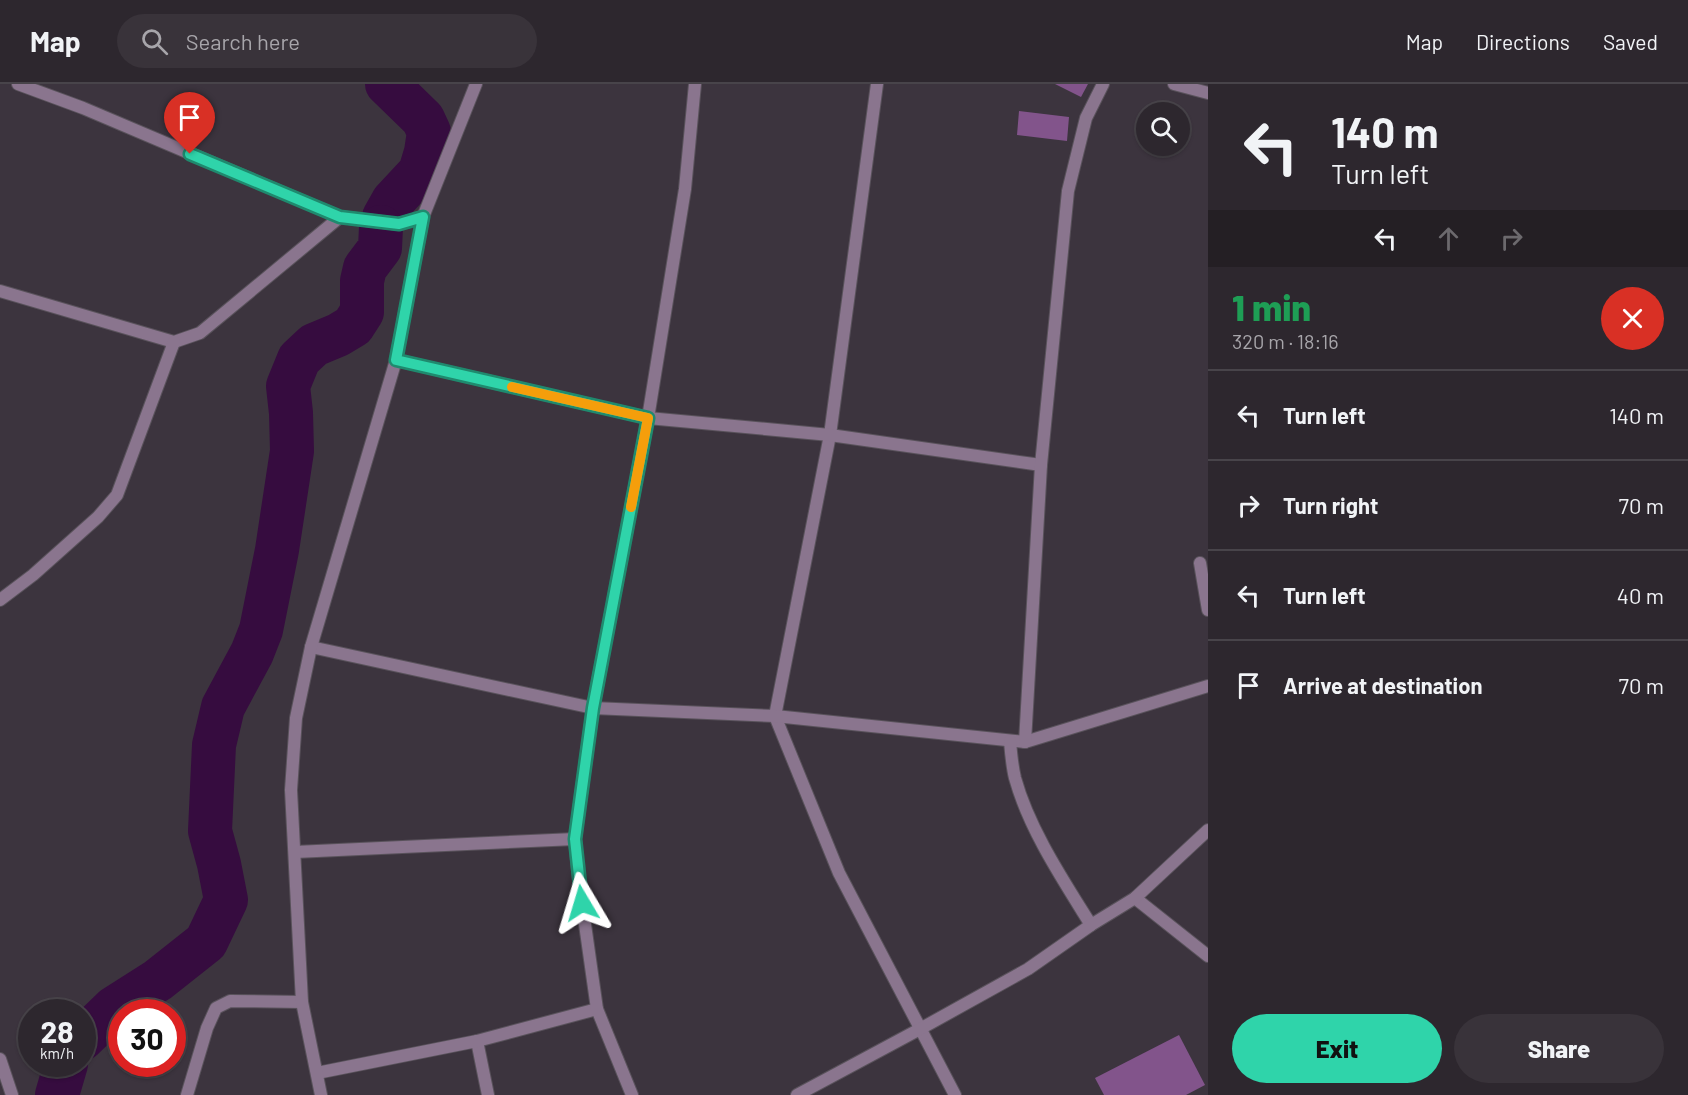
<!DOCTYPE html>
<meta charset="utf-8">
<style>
body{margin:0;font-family:Barlow,sans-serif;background:#39333a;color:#f1f3f6;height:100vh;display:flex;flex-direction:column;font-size:22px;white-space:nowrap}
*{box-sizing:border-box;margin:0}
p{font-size:20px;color:#a7a5aa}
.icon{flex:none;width:33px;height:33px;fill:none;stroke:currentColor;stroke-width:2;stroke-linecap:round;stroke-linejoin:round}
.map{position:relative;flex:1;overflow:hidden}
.sheet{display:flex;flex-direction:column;background:#2d272e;width:480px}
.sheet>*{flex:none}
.banner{background:#2d272e;color:#f1f3f6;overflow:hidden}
.fabs{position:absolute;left:1136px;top:18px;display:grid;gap:12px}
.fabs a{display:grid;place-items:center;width:54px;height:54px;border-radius:50%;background:#2d272e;box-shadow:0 2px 4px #0004,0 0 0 2px #48444a;font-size:30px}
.speed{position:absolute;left:18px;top:915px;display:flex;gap:12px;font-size:30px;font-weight:700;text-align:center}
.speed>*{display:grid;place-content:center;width:78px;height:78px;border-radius:50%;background:#2d272e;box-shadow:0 2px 4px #0004,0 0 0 2px #48444a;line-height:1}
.speed small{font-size:15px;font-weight:400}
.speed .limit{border:9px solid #d22;background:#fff;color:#111}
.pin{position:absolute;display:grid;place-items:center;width:51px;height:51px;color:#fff;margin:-62px -26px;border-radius:50% 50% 50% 0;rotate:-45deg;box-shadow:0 0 6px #0007}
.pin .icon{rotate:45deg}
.me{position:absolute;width:66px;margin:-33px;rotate:353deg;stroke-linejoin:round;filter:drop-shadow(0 0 4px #0008)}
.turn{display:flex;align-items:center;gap:21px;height:126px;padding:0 24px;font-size:27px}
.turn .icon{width:78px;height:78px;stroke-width:2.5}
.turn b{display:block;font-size:42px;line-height:51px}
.lanes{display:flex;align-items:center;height:57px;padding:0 24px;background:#0003;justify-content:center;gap:30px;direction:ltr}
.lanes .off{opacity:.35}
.round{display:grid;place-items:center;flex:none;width:63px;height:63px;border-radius:32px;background:#39333a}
.headline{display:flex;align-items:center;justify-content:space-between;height:102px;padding:0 24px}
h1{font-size:36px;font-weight:800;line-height:45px;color:#1e9e55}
.cta{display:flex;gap:12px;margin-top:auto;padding:12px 24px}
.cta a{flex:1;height:69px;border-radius:36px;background:#2fd4aa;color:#111;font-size:24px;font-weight:800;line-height:69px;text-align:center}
.cta a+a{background:#39333a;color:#f1f3f6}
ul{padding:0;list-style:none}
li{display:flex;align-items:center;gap:18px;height:90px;padding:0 24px;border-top:2px solid #48444a}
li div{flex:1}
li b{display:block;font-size:22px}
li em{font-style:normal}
header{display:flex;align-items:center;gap:36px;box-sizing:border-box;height:84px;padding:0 30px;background:#2d272e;border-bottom:2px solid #48444a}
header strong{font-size:28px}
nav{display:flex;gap:33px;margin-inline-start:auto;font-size:21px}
.search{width:420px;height:54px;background:#39333a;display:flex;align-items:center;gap:15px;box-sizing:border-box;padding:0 21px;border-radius:33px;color:#a7a5aa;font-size:22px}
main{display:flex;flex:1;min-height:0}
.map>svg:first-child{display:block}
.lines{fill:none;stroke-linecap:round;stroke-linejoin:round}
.river{stroke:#360c3f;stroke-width:44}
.building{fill:#82548b}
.street-casing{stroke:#59525b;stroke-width:14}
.street{stroke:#8a758e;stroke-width:12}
.route-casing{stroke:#1f8a6e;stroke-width:15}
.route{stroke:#2fd4aa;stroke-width:10}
.slow{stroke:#f59e0b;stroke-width:10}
</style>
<header>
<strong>Map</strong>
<div class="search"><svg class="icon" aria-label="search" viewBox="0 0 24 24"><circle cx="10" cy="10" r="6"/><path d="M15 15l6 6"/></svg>Search here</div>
<nav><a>Map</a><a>Directions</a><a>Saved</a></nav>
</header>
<main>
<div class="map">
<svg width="1208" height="1011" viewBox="0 0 1208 1011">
<rect width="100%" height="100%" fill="#3c343e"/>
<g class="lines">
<g class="river">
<polyline points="384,133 393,117 420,88 426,68 429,48 423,35 387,0"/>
<polyline points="82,955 114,924 158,896 206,858 226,816 219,780 210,747 214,661 223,623 252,569 261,546 277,466 292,367 291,329 288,302 299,275 314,261 338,251 353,242 362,228 362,197 365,184 380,164 381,143"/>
<polyline points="57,1011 66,980"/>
</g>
</g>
<g class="building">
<polygon points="1055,0 1088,0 1081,13"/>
<polygon points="1019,27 1069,33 1067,57 1017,51"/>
<polygon points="1179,951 1205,1001 1186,1011 1104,1011 1095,994"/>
</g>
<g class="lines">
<defs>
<g id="street">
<polyline points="877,0 830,351 775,632 839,789 955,1011"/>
<polyline points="1174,0 1208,9"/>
<polyline points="340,133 399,140 423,133"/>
<polyline points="0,207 174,258 200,249 340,133 83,24 18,0"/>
<polyline points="396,276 648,334 830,351 1041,381"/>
<polyline points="1200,479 1208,526"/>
<polyline points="0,516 33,491 98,433 117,411 174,258"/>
<polyline points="311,563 593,624 775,632 1025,658 1208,602"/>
<path d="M1010,657c1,12 2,25 5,37 14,51 48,102 76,147"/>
<polyline points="1025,658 1041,381 1068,107 1086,34 1103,0"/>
<polyline points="295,768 575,755"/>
<polyline points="1135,814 1208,872"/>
<polyline points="477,957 488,1011"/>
<polyline points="0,975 12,1011"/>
<polyline points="317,989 477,957 597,925"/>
<polyline points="187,1011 207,944 216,924 230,917 302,918"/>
<polyline points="321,1011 302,918 291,706 296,634 311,563 396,276 423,133 476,0"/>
<polyline points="632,1011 597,925 579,798 575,755 593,624 648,334 685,105 695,0"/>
<polyline points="797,1011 920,945 1028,885 1091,841 1135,814 1208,746"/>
</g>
</defs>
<use href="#street" class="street-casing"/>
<use href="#street" class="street"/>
</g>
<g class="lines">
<defs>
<polyline id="route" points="190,70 340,133 399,140 423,133 396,276 648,334 593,624 575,755 582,819"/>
</defs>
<use href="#route" class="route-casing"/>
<use href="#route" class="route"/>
<polyline class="slow" points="512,303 648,334 631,423"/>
</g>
</svg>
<div class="fabs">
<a><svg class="icon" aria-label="search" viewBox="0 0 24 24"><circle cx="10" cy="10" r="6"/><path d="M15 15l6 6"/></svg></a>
</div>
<div class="speed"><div>28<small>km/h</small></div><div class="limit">30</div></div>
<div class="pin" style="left:190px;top:70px;background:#d93025"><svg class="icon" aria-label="arrive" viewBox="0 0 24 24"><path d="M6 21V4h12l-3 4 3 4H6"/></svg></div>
<svg class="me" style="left:582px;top:819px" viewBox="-20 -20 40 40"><path d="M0-17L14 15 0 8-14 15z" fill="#2fd4aa" stroke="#fff" stroke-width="4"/></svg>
</div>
<section class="sheet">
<div class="banner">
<div class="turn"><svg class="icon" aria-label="left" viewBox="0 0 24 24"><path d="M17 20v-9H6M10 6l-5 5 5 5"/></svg><div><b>140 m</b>Turn left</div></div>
<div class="lanes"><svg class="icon" aria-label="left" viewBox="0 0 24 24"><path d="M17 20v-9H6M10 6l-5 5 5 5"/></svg><svg class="icon off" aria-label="ahead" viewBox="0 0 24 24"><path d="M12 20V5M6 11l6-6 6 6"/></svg><svg class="icon off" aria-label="right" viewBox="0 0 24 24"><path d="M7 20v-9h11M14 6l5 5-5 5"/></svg></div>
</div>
<div class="headline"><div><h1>1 min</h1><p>320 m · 18:16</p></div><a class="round" style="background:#d93025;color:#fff"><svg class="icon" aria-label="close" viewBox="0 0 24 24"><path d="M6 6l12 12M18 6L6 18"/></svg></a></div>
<ul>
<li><svg class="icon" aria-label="left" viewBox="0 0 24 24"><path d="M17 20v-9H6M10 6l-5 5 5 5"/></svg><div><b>Turn left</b></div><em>140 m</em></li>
<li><svg class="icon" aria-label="right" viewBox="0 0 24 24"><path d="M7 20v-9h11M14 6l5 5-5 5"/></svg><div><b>Turn right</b></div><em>70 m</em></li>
<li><svg class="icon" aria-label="left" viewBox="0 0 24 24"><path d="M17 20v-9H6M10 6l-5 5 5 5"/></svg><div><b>Turn left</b></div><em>40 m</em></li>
<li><svg class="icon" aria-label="arrive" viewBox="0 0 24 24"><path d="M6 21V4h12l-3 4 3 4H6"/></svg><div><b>Arrive at destination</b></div><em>70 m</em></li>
</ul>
<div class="cta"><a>Exit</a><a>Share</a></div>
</section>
</main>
